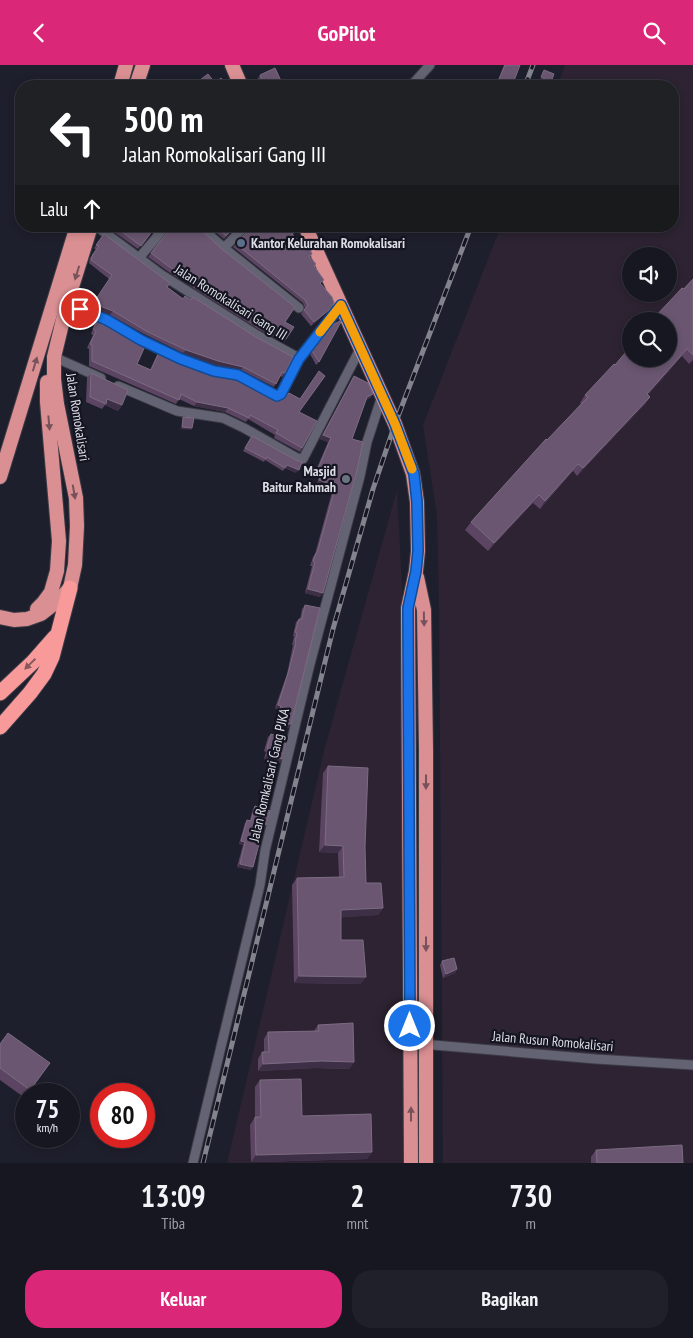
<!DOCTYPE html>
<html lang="id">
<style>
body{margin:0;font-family:"PT Sans Narrow",sans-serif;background:#1f202a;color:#f1f3f6;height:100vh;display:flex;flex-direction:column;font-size:19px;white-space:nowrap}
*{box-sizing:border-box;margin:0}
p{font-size:16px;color:#9e9fa5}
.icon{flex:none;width:28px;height:28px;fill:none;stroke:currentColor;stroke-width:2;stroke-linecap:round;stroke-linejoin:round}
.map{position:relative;height:1098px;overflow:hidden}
.sheet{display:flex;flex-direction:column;background:#161721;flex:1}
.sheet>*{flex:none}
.hud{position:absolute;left:15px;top:15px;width:664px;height:152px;border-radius:20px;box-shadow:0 2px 8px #0003,0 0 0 1px #35363f;background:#202124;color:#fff;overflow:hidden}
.fabs{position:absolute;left:622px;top:182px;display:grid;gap:10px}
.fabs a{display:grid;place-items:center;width:55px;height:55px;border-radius:50%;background:#161721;box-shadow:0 2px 8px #0003,0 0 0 1px #35363f;font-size:25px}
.speed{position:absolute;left:15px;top:1018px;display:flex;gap:10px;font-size:25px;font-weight:700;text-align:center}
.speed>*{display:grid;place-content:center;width:65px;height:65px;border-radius:50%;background:#161721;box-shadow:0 2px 8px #0003,0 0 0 1px #35363f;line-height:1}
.speed small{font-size:12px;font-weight:400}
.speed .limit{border:8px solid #d22;background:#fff;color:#111}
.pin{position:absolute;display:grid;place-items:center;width:42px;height:42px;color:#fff;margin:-21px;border:2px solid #fff;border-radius:50%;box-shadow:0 1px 5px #0007}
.me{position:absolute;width:55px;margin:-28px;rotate:0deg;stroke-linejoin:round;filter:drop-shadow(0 0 4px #0008)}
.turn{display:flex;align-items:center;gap:18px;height:105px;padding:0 25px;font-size:22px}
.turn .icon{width:65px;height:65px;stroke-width:2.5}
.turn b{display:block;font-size:35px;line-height:42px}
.then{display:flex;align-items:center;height:48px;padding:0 25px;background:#0003;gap:10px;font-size:19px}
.eta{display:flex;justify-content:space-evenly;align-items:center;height:85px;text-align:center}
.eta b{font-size:30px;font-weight:600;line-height:35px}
.primary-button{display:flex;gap:10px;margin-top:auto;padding:10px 25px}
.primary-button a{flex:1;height:58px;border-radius:20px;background:#db2777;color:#fff;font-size:20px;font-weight:600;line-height:58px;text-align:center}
.primary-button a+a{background:#1f202a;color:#f1f3f6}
header{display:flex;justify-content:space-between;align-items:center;height:65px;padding:0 25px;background:#db2777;color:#fff;font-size:22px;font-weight:600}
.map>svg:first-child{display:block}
.industrial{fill:#2d2332;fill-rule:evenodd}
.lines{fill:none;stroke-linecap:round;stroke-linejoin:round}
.minor-casing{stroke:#3c3b46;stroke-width:11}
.trunk-casing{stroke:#3c3b46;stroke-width:16}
.motorway-casing{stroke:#3c3b46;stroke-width:17}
.minor{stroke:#636373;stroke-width:9}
.trunk{stroke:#da8f92;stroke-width:14}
.motorway{stroke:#f79a99;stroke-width:15}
.rail-casing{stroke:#83838e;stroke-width:5}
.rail{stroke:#151522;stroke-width:3;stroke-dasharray:9;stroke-linecap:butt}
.wall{fill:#5c4562}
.shaded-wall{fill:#3d2f46}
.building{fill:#6a5670;stroke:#7c6b83}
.oneway{fill:#78525a}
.oneway2{fill:#86585e}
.route-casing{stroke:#114b97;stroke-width:12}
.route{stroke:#1a73e8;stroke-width:9}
.slow{stroke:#f59e0b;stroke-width:9}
.service-dot{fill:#5c6f8a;stroke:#151522;stroke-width:2}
.worship-dot{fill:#6b7280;stroke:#151522;stroke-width:2}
.labels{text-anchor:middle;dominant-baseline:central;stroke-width:4.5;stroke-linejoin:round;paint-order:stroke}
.poi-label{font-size:14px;font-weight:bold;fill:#dddde6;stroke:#151522;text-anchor:start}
.street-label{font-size:14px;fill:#dddde6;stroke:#151522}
</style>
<header><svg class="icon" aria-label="back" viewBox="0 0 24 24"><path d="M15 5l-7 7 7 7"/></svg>GoPilot<svg class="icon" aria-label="search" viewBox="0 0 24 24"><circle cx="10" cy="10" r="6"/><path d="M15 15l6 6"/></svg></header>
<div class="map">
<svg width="693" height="1098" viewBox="0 0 693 1098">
<rect width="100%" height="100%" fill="#1e1f2c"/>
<g class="industrial">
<path d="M565,0h128v1098h-250l-4,-558 -2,-89 -14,-91 78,-199h171v-140h-115zM631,191h38v38h-38zM631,256h38v38h-38z"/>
<polygon points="397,425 402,521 404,1098 227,1098 325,682"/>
</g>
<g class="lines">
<defs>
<g id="minor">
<polyline points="411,21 430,0"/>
<polyline points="96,161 162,210 257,270 299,293"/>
<polyline points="199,161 224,183 299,243"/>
<polyline points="224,183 245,161"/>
<polyline points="139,193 156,173 165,161"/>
<polyline points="67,238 107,255 141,275 181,294 214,306 238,311 277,331 281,329 299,293 341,240"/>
<polyline points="54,292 101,313"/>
<polyline points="118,321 177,346 223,353 244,363 297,393 303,394 361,282"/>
<polyline points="410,978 596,994 693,1000"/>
<polyline points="193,1098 260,820 265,786 310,599 360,411 367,377 382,331"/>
</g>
<g id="trunk">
<polyline points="232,0 241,21"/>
<polyline points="120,21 126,0"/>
<polyline points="136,21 143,0"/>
<polyline points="305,161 395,359 413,409 417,437 418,486 416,506 408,543 411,1098"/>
<polyline points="0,412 77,161"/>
<polyline points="417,512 424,545 426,685 426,1098"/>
<polyline points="37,544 43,538 51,527 57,506 59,476 47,337 47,317"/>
<polyline points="0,552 14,555 27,554 41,549 59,535 70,523 75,500 77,461 76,433 57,339 54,314 54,292 67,238 91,161"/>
</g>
<g id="motorway">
<polyline points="0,628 33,597 55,572"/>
<polyline points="0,662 30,628 44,609 52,592 70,523"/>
</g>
</defs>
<use href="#minor" class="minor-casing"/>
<use href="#trunk" class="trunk-casing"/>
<use href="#motorway" class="motorway-casing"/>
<use href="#minor" class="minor"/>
<use href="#trunk" class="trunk"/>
<use href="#motorway" class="motorway"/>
<defs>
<g id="rail">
<polyline points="525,21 533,0"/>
<polyline points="203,1098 333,564 373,424 395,359 471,161"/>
</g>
</defs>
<use href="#rail" class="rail-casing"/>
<use href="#rail" class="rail"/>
</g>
<g class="wall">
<polygon points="504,0 520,0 512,21 496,21"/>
<polygon points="260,10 282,18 286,21 259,21 257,15"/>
<polygon points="112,161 157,161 138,184 110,164"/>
<polygon points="171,161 197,161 285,257 286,274 284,277 260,265 192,222 179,211 178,213 166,205 148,192 170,164"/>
<polygon points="208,161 236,161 224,174"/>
<polygon points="251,161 291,161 295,166 293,170 312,189 310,192 321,219 326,248 311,261 301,249 305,243 303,238 233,182 250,164"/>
<polygon points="104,169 167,222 285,308 282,312 280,311 274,322 241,305 216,300 183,288 144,269 110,250 98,244 92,240 109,214 89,198 90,193 96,185 94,183"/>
<polygon points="693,214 693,295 689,299 682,291 648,330 650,332 645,339 577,411 573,406 540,444 533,438 488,486 465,465 471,457 581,339 580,338 585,330 615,300 669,256 651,256"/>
<polygon points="95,251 137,299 150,305 157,290 160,285 299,347 302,383 300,387 274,373 275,370 248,354 246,357 225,347 194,341 179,334 176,339 89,301 89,284 87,283 93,270 91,269 94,261 90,259"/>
<polygon points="334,259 319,297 316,300 310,289"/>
<polygon points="91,308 122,340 118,346 105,340 102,344 86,337 87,313"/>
<polygon points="354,311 373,329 370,333 366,335 352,374 320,532 305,528 312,501 310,501 313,492 315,489 332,427 332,425 317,419 319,412 314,410 328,377 320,374"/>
<polygon points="250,374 296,408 285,403 283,406 265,395 264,397 243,386"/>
<polygon points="305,540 291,659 288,663 285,663 274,659 278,645 275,643 287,609 293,580 292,580 294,571 293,571 296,557 299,554 300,554 302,544"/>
<polygon points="271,669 280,676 282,694 280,698 264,694 266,687 264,686 268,672"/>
<polygon points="328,701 365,782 366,818 383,843 378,850 341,852 341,875 366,912 360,919 294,918 292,820 297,813 339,812 338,788 319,787 323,708"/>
<polygon points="255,741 264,763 260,762 251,805 237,802 243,780 239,779 245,758 247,755 250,755 253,744"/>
<polygon points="442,896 457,904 455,908 443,913 440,900"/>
<polygon points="318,960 354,997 349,1004 316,1003 258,1006 258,994 262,987 264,987 264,974 268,967 314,966"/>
<polygon points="0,979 50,998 28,1029 26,1029 26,1031 25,1033 0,1015"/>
<polygon points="260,1015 302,1051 372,1087 367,1094 251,1097 250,1060 255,1052 255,1022"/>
<polygon points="596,1085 683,1098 591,1098 591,1092"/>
</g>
<g class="shaded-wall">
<polygon points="541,12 551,17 550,19 540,14"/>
<polygon points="334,238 326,248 311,261 314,257"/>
<polygon points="100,241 113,246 110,250 98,244"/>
<polygon points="687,284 682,291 642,337 647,329"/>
<polygon points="186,285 243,302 241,305 216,300 183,288"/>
<polygon points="373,329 370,333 364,336 367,332"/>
<polygon points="650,332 645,339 577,411 583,403"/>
<polygon points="107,334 122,340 118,346 105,340"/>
<polygon points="197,337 228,343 225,347 194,341"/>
<polygon points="182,362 192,363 191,365 180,364"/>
<polygon points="323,370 331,373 328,377 320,374"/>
<polygon points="578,399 573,406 540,444 545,436"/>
<polygon points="287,400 299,405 296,408 285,403"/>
<polygon points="317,406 322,408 319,412 314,410"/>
<polygon points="319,415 335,421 332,425 317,419"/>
<polygon points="539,430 533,438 488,486 494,478"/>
<polygon points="308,524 323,528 320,532 305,528"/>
<polygon points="278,640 281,641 278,645 275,643"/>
<polygon points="277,655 291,659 288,663 285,663 274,659"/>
<polygon points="267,690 282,694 280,698 264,694"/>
<polygon points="261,758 266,760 264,763 259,761"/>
<polygon points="241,776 245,777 243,780 239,779"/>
<polygon points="325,780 343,781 338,788 319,787"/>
<polygon points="240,799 253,802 251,805 237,802"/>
<polygon points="383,843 378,850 336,853 341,845"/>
<polygon points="457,904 455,908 443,913 446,909"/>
<polygon points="299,911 366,912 360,919 294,918"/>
<polygon points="321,996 354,997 349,1004 316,1003 258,1006 263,999"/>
<polygon points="372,1087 367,1094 251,1097 256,1090"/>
</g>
<g class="building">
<polygon points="505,0 520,0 512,21 496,21"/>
<polygon points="275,3 282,18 284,17 286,21 265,21 260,10"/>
<polygon points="544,5 554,9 551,17 541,12"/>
<polygon points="208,9 215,18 221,13 227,21 192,21"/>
<polygon points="422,16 436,21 419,21 420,19"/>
<polygon points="114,161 156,161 141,181"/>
<polygon points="172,161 197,161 222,184 295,242 285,257 294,262 286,274 263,261 195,218 182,208 181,209 168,201 151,188"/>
<polygon points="215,161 235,161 226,171"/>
<polygon points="252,161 291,161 295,166 292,169 306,183 309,182 312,189 309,191 316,199 314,201 324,215 320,218 332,232 334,238 329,245 314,257 304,245 308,240 305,235 236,179"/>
<polygon points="104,169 170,218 167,222 183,234 185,231 191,235 193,232 256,272 293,292 285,308 282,307 276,319 243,302 218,296 186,285 146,266 113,246 100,241 94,237 112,210 91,195 93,189 99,181 96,180"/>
<polygon points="693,214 693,290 687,284 647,329 650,332 583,403 578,399 545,436 539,430 494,478 471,457 546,374 547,375 588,332 585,330 614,299 615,300 631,281 631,294 669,294 669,256 653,256 655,254 654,253 682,223 684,224"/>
<polygon points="95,251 107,256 146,279 137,299 151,305 160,285 181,296 215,308 239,313 279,333 287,330 289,328 300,334 319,306 325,311 299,347 317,356 302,383 276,368 278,365 250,350 249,353 228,343 197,337 181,329 179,335 92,296 92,280 90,279 96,266 93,264 97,257 93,255"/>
<polygon points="342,255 319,297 312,286 334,259"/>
<polygon points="91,308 128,325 122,340 107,334 106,339 90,332"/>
<polygon points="354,311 368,318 373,329 367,332 352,374 363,377 357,405 323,528 308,524 315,497 313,496 316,488 317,488 335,423 335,421 319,415 322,408 317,406 331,373 323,370"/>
<polygon points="183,352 194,353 192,363 182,362"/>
<polygon points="252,371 296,395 302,397 299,405 287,400 285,403 267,392 266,394 245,383"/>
<polygon points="305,540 320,543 291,659 288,659 277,655 281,641 278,640 289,605 296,577 295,576 297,568 295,567 299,554 302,554"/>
<polygon points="271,669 281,672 280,676 286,678 282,694 267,690 268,683 267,683"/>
<polygon points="328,701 368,703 365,782 366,818 381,818 383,843 341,845 341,875 363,875 366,912 299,911 297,813 344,812 343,781 325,780"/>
<polygon points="255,741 270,746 266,760 261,758 257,774 260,775 253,802 240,799 245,777 241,776 247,755 251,756"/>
<polygon points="454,893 457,904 446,909 442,896"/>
<polygon points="353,958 354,997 321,996 263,999 262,987 269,987 268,967 319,966 318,960"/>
<polygon points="8,968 50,998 30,1025 0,1003 0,979"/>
<polygon points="301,1014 302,1051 371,1049 372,1087 256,1090 255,1052 261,1052 260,1015"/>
<polygon points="682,1080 683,1098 597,1098 596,1085"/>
</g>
<defs><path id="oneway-solid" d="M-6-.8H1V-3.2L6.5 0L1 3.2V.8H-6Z" transform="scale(1.25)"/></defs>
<g class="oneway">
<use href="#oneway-solid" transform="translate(77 208) rotate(107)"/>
<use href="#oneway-solid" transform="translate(35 299) rotate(-73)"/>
<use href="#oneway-solid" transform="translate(49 358) rotate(85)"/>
<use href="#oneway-solid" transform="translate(74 427) rotate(80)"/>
<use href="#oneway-solid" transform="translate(424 554) rotate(89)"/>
<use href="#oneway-solid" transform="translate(426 717) rotate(90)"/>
<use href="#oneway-solid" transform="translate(426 879) rotate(90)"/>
<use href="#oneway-solid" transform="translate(411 1049) rotate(-90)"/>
</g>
<use class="oneway2" href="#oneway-solid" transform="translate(30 599) rotate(136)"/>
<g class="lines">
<defs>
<polyline id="route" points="80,244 107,255 141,275 181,294 214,306 238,310 277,331 281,329 299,294 341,240 395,359 414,409 417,437 418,486 416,506 408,543 410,961"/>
</defs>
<use href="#route" class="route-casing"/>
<use href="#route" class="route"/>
<polyline class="slow" points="320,267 341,240 395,359 412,404"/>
</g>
<circle class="service-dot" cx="241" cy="178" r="5"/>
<circle class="worship-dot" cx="346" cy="414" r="5"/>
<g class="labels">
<g class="poi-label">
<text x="251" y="178">Kantor Kelurahan Romokalisari</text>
<text x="336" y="406" text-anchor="end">Masjid<tspan x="336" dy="16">Baitur Rahmah</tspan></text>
</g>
<g class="street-label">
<text transform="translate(231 237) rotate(32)">Jalan Romokalisari Gang III</text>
<text transform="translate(78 352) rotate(81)">Jalan Romokalisari</text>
<text transform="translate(269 710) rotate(-77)">Jalan Romkalisari Gang PJKA</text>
<text transform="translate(553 976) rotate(5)">Jalan Rusun Romokalisari</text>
</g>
</g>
</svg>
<div class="fabs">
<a><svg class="icon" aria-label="sound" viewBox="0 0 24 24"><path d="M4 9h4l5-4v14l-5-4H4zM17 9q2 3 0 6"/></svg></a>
<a><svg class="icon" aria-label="search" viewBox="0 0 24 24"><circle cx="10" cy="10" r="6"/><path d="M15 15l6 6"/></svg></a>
</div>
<div class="speed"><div>75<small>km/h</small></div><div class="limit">80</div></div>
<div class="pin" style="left:80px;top:244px;background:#d93025"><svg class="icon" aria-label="arrive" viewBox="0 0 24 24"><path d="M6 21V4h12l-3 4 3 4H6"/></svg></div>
<svg class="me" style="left:410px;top:961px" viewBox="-20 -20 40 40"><circle r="17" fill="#1a73e8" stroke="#fff" stroke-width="3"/><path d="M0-11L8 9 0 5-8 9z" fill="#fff"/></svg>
<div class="hud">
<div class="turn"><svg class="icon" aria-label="left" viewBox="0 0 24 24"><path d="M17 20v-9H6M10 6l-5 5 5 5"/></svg><div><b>500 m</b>Jalan Romokalisari Gang III</div></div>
<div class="then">Lalu<svg class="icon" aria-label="ahead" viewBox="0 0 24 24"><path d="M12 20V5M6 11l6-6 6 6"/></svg></div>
</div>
</div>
<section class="sheet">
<div class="eta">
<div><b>13:09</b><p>Tiba</p></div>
<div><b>2</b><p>mnt</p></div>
<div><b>730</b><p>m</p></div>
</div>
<div class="primary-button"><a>Keluar</a><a>Bagikan</a></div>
</section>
